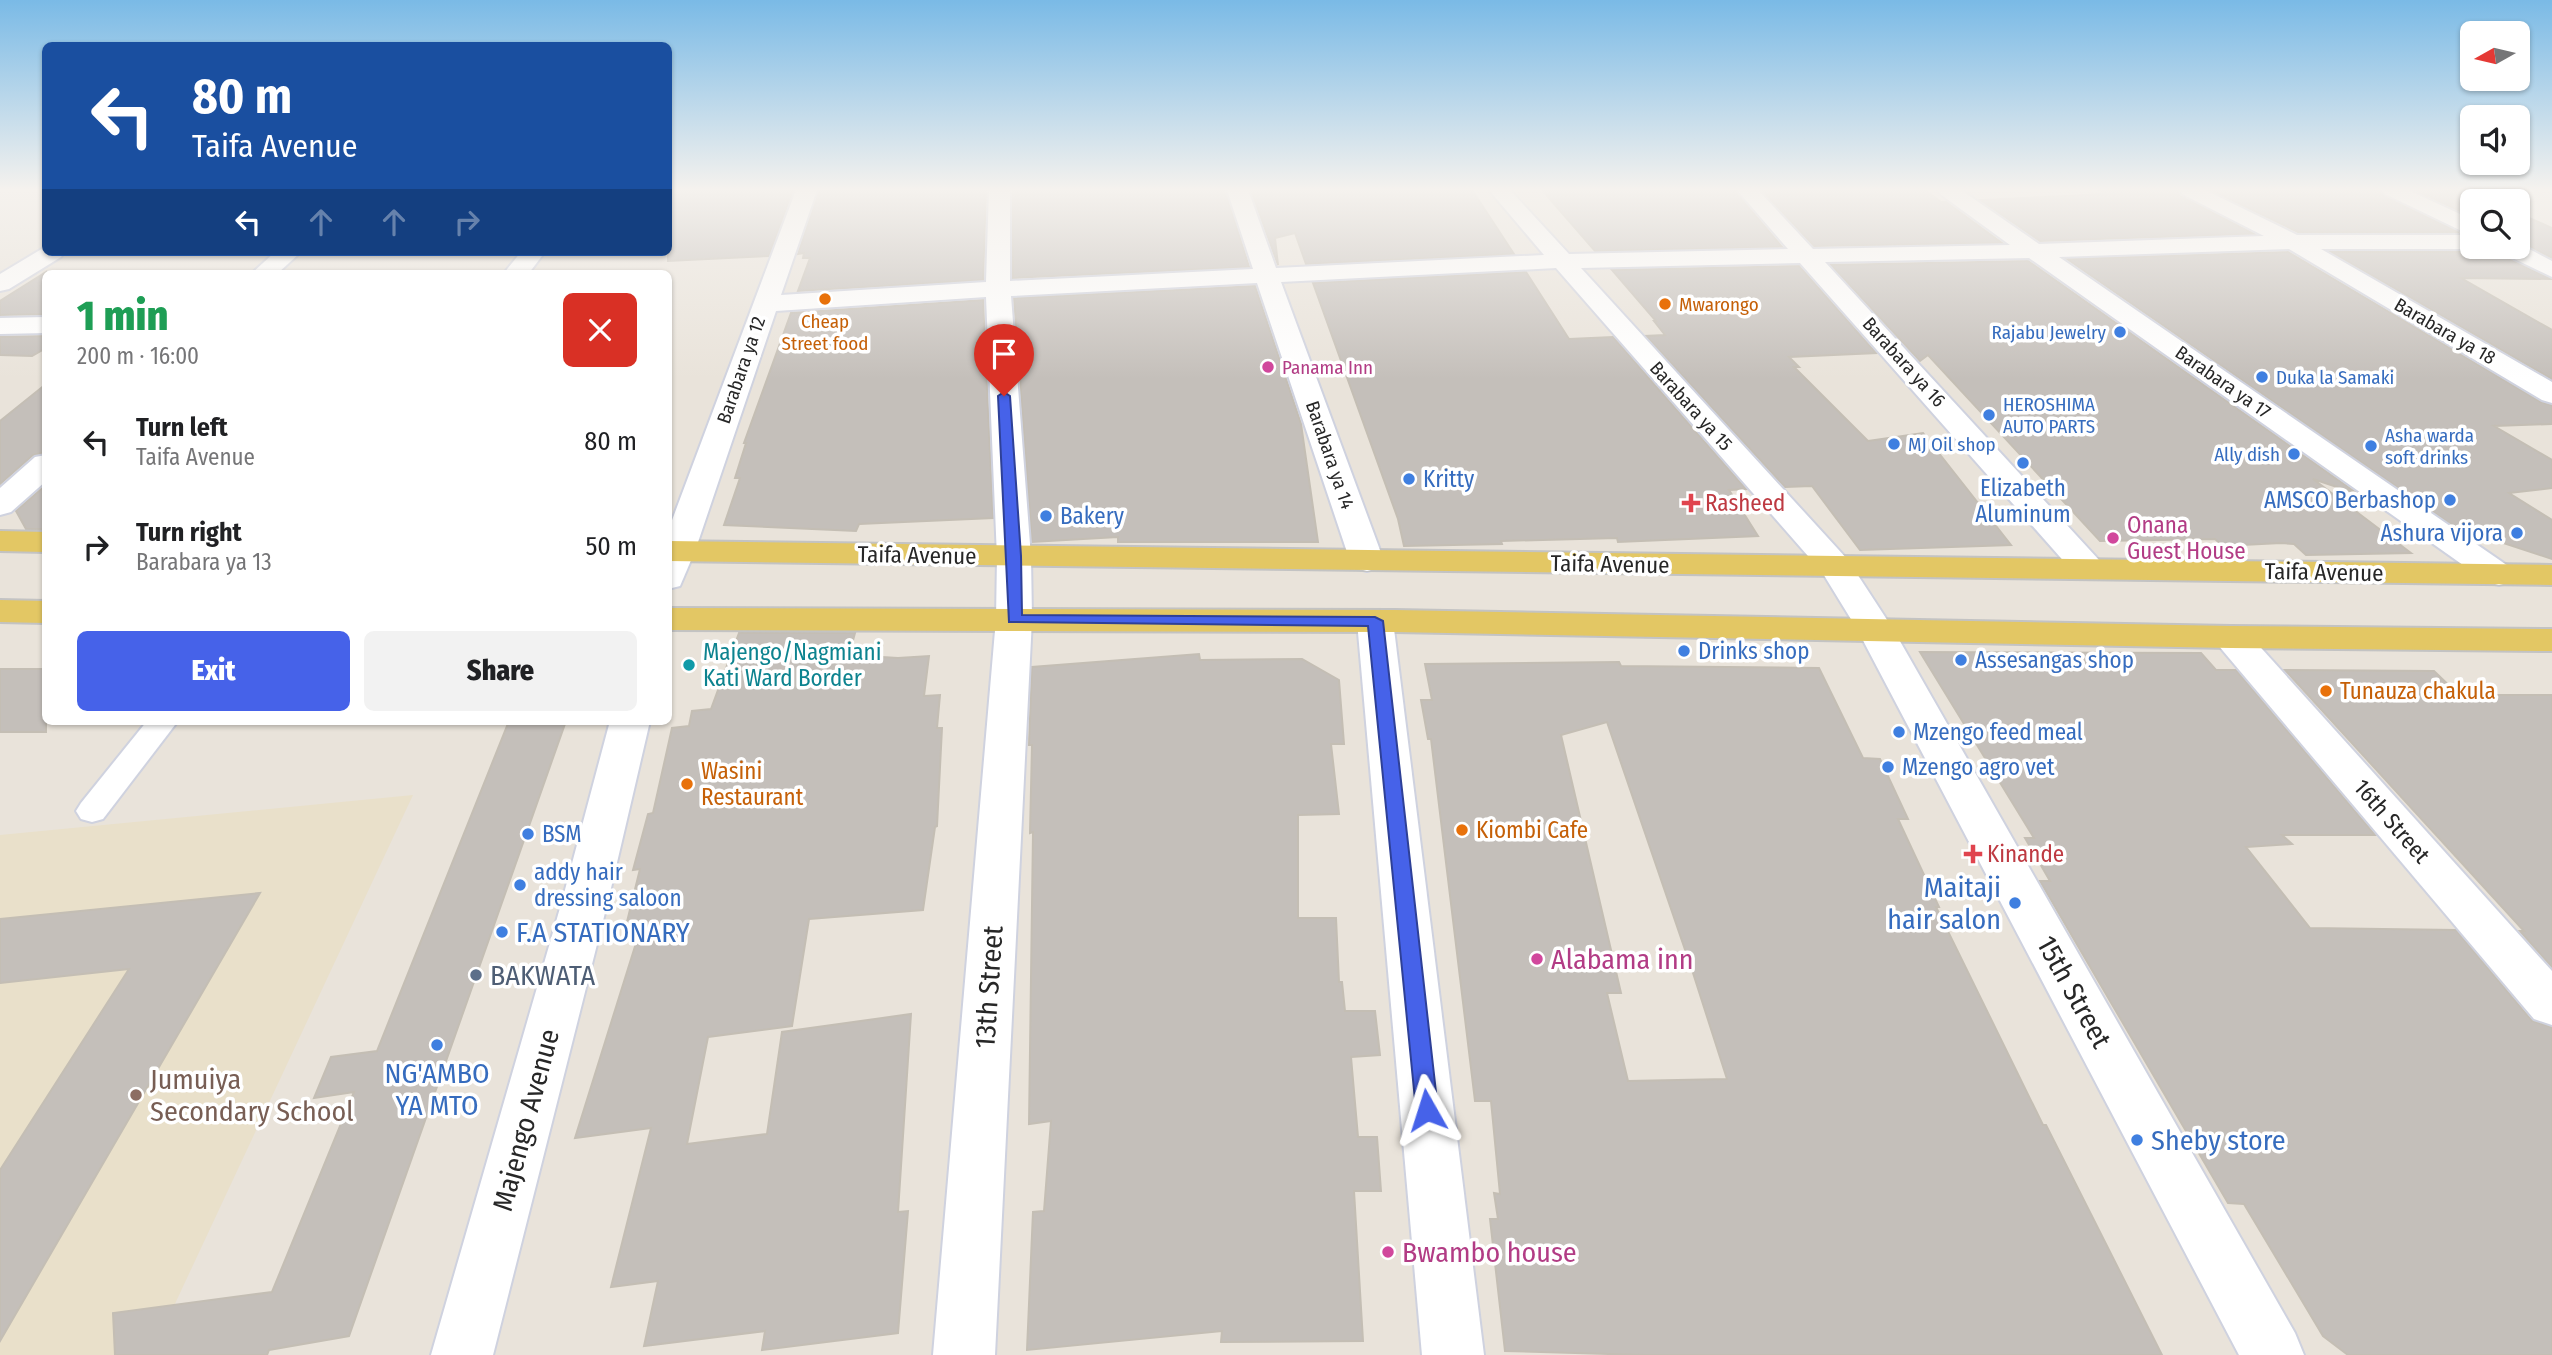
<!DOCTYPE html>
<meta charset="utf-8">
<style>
body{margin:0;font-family:"Fira Sans Condensed",sans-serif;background:#f2f2f2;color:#202124;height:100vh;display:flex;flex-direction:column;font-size:26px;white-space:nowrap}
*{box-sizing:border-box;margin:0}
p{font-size:23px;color:#757577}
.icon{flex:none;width:38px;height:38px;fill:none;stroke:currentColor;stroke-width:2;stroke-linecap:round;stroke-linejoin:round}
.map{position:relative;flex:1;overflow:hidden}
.sheet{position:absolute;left:42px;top:270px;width:630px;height:455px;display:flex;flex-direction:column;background:#fff;border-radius:10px;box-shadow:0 2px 5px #0004}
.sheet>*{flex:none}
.top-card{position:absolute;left:42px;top:42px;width:630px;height:214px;border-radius:10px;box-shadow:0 2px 5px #0004;background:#1a4fa0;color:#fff;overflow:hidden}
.needle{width:46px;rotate:262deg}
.tools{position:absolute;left:2460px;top:21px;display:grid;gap:14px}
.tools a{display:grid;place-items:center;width:70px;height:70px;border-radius:10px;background:#fff;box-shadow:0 2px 5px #0004;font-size:35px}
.pin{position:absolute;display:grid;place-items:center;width:60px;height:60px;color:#fff;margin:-72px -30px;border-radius:50% 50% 50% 0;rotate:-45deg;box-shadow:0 0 7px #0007}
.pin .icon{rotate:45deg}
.me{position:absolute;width:77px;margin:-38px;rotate:354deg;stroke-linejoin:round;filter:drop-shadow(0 0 5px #0008)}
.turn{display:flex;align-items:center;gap:24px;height:147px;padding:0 35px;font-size:32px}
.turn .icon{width:91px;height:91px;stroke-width:2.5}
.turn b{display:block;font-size:49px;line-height:60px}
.lanes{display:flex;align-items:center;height:66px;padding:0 35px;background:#0003;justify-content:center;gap:35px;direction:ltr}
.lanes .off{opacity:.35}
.round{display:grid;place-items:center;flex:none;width:74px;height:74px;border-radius:10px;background:#f2f2f2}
.headline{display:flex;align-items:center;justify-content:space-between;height:119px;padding:0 35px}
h1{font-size:42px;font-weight:800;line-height:52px;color:#1e9e55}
.button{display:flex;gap:14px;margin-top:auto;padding:14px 35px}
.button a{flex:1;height:80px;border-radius:10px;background:#4662e9;color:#fff;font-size:28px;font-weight:800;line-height:80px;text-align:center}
.button a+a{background:#f2f2f2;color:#202124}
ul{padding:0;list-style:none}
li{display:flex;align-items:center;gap:21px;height:105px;padding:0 35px}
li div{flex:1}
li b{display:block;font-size:26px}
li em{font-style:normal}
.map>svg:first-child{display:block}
.education{fill:#e9e0ca}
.building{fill:#c4bfba;stroke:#c4beb4;stroke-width:2;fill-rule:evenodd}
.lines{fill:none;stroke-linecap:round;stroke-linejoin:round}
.lane-casing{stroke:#cfd2df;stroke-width:4}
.street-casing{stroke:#cfd2df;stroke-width:4}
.secondary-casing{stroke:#cfd2df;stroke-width:4}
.primary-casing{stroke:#c3c3c3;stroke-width:4}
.lane{fill:#fff;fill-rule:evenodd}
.street{fill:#fff;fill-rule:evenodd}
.secondary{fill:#fff;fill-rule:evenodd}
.primary{fill:#e3c764;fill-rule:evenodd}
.route{fill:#4662e9;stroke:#2e4097;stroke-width:2}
.food-dot{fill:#e8710a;stroke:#fff;stroke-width:2.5}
.shop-dot{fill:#3f7fe0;stroke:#fff;stroke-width:2.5}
.hotel-dot{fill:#d1479c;stroke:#fff;stroke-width:2.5}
.health-dot{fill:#e0444e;stroke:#fff;stroke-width:2.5}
.culture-dot{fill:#0f9aa8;stroke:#fff;stroke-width:2.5}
.service-dot{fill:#5c6f8a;stroke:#fff;stroke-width:2.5}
.education-dot{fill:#8d6e63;stroke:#fff;stroke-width:2.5}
.labels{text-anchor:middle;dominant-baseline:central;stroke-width:7;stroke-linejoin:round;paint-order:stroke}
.far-food-label{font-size:19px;fill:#c56008;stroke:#fff;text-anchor:start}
.far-street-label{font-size:19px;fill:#272727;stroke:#fff}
.far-shop-label{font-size:19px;fill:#366cbe;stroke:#fff;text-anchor:start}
.far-hotel-label{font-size:19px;fill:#b23c85;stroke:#fff;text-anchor:start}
.shop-label{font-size:23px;fill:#366cbe;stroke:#fff;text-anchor:start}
.health-label{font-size:23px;fill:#be3a42;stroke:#fff;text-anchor:start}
.hotel-label{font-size:23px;fill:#b23c85;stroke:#fff;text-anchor:start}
.street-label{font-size:23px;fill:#272727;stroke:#fff}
.culture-label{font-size:23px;fill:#0d838f;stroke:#fff;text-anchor:start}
.food-label{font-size:23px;fill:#c56008;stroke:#fff;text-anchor:start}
.near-shop-label{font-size:28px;fill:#366cbe;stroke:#fff;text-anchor:start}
.near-hotel-label{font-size:28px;fill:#b23c85;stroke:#fff;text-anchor:start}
.near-service-label{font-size:28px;fill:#4e5e75;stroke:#fff;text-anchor:start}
.near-street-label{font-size:28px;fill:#272727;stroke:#fff}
.near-education-label{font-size:28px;fill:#785e54;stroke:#fff;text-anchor:start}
</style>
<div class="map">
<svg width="2552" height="1355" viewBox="0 0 2552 1355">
<rect width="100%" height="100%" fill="#e9e3da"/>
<polygon class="education" points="413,795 151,1355 0,1355 0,835"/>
<g class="building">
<polygon points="668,190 793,190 769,256 668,261"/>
<polygon points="819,190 986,190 983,280 798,291 810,258 803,258 804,253 798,254"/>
<polygon points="1012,190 1225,190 1249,267 1013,278"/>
<polygon points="1251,190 1472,190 1514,254 1306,264 1295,233 1275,238 1278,265"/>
<polygon points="1542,190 1734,190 1782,247 1595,251"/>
<polygon points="1761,190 1925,190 1941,202 1946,202 2002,243 1814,246"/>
<polygon points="2100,190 2176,190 2181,196 2254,234 2040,241 1980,200 2107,194"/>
<polygon points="2210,190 2379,190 2384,196 2459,232 2298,232"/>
<polygon points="2414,190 2467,190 2493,201 2473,201 2473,217"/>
<polygon points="2518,213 2552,228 2552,258 2518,241"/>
<polygon points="2484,247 2493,247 2499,254 2552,279 2461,278 2552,330 2552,379 2331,252 2473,252"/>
<polygon points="2288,252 2541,402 2552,405 2552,424 2494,426 2552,460 2552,488 2509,493 2552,520 2552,559 2455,527 2067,259"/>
<polygon points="2028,261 2358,494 2313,479 2411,553 2306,555 2294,544 2281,543 2223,546 2215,539 2100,541 1928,355 1920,361 1831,265"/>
<polygon points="1799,266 1876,353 1789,357 1799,367 1794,367 1868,441 1923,433 2011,545 1860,550 1812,486 1785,487 1646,336 1665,335 1654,321 1656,321 1612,270"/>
<polygon points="46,272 46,314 0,315 0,301"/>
<polygon points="1526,272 1569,339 1613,337 1746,489 1729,490 1758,536 1618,542 1617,538 1501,541 1502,544 1404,546 1398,519 1313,283"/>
<polygon points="1255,286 1301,424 1318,542 1118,542 1118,537 1032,542 1014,298"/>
<polygon points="983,300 993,518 859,524 856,531 724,525 740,478 735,478 746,443 744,443 791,313"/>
<polygon points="46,336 46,348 32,356 0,355 0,337"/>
<polygon points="46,384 46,452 33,455 0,484 0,421"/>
<polygon points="46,485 46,529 26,529 16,511"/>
<polygon points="739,633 855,633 849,655 898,658 929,656 924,696 940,695 937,728 942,728 937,826 935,827 923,910 809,919 792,1026 708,1037 687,1144 767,1134 782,1032 911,1014 898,1212 908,1211 898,1333 762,1350 765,1331 644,1346 658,1281 611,1287 651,1128 575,1138 637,940 622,942 640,869 633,870 648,814 653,813 672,728 689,726 692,711 711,709"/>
<polygon points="1920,652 2201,653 2216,670 2236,670 2375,835 2282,835 2292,844 2246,847 2310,928 2456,930 2532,1021 2552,1027 2552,1355 2348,1355 2323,1336 2244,1204 2228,1203 2040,881 2050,881 2025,838 2034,838"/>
<polygon points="1199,654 1200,660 1302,659 1339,680 1344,744 1331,744 1339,814 1298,815 1298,918 1336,918 1339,982 1342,982 1345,1011 1375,1011 1380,1055 1351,1057 1358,1137 1377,1137 1381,1191 1354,1191 1363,1341 1221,1342 1222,1331 1027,1350 1033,1212 1044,1211 1051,1121 1029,1124 1033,832 1030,833 1032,745 1029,745 1032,667"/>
<path d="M1619,662l2,4 198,2 44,90 17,1 28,60h-10l41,88h-3l107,218h3l116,230h-519l-138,-4 -15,-132h8l-4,-26 6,1 -9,-93h-16l-44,-362h-3l-7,-39h11l-7,-36zM1607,722l86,251 34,106 -99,2 -21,-88h14l-60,-258z"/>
<rect x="0" y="669" width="46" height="63"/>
<polygon points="2285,670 2434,671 2459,695 2552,695 2552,967 2520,931 2524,931"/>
<polygon points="509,721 566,721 349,1336 269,1350 267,1355 115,1355 113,1313 272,1292 354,1092 314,1098 331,1057 377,1051"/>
<polygon points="260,893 0,1341 0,1170 129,969 0,983 0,919"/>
</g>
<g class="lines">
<defs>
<polygon id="lane" points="147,721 178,721 103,819 92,822 81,819 76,811 81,803"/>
<g id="street">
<polygon points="796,190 817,190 781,295 986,282 989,190 1010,190 1010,281 1253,269 1227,190 1248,190 1276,268 1544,255 1489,190 1510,190 1569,254 1788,249 1737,190 1758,190 1813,249 2010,245 1940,194 1937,190 1961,190 2039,244 2264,236 2182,194 2179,190 2205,190 2297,235 2470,235 2385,194 2382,190 2408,190 2473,220 2473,247 2481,247 2473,249 2321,249 2552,382 2552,403 2542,400 2289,249 2059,257 2511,568 2516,575 2511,582 2499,585 2487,582 2029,258 1825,262 2099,560 2104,567 2099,574 2087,577 2075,574 1800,263 1581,268 1848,560 1893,629 2295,1333 2304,1355 2239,1355 1857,629 1822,572 1556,268 1281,282 1384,561 1379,568 1367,571 1355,568 1350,561 1257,283 1011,296 1031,557 1032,619 995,1355 933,1355 996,619 997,557 986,297 776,311 695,551 690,558 678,561 668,559 668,531"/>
<polygon points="2518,243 2552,261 2552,277 2500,252 2496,247 2518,247"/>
<polygon points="45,247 46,252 65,252 61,257 9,289 0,291 0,274"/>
<polygon points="275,252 301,252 278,273 252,273"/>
<polygon points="521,252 545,252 529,273 504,273"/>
<polygon points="46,317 46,333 0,334 0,318"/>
<polygon points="46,455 46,481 11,512 0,515 0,488 35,457"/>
<polygon points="1375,610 1388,613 1393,621 1484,1355 1422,1355 1357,621 1362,613"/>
<polygon points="2231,626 2244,629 2552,971 2552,1025 2534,1019 2218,645 2212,637 2218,629"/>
</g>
<g id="secondary">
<polygon points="678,541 690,544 695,551 680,586 668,589 668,543"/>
<polygon points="610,721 650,721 608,901 493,1355 431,1355 562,901"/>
</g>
<g id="primary">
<polygon points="0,531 46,532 46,552 0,551"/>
<polygon points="668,541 2552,565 2552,585 668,561"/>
<polygon points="0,600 46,601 46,623 0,622"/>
<polygon points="668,608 1395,610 2231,626 2552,629 2552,651 2231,648 1395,632 668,630"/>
</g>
</defs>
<use href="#lane" class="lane-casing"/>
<use href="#street" class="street-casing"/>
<use href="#secondary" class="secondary-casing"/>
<use href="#primary" class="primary-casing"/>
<use href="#lane" class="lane"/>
<use href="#street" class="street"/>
<use href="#secondary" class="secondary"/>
<use href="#primary" class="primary"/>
</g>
<linearGradient id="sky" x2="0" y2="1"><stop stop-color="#7abae6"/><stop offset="0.5" stop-color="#f5f2ee"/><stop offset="1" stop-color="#f5f2ee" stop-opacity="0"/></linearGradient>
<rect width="2552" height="379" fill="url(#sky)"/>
<polygon class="route" points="1004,392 1010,396 1021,556 1022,615 1375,617 1383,621 1438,1110 1435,1117 1427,1120 1419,1117 1416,1110 1368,626 1009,622 998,396"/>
<g class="food-dot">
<circle cx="825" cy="299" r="7"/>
<circle cx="1665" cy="304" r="7"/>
<circle cx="2326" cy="691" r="7"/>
<circle cx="687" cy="784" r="7"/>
<circle cx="1462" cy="830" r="7"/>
</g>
<g class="shop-dot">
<circle cx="2120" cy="332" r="7"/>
<circle cx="2262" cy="377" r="7"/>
<circle cx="1989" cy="415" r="7"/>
<circle cx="1894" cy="444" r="7"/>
<circle cx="2371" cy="446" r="7"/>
<circle cx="2294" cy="454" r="7"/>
<circle cx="2023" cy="463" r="7"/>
<circle cx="1409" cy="479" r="7"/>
<circle cx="2450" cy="500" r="7"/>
<circle cx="1046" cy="516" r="7"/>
<circle cx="2517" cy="533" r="7"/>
<circle cx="1684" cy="651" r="7"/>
<circle cx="1961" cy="660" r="7"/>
<circle cx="1899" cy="732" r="7"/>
<circle cx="1888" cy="767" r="7"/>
<circle cx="528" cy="834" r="7"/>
<circle cx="520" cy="885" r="7"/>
<circle cx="2015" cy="903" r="7"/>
<circle cx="502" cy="932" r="7"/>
<circle cx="437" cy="1045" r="7"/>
<circle cx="2137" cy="1140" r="7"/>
</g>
<g class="hotel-dot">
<circle cx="1268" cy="367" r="7"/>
<circle cx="2113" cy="538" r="7"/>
<circle cx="1537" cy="959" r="7"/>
<circle cx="1388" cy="1252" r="7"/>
</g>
<g class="health-dot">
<path d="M1687.5 492.5h7v7h7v7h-7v7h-7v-7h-7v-7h7z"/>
<path d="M1969.5 843.5h7v7h7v7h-7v7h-7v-7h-7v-7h7z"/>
</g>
<circle class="culture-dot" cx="689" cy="665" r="7"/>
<circle class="service-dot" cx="476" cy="975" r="7"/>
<circle class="education-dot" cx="136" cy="1095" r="7"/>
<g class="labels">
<g class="far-food-label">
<text x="1679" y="304">Mwarongo</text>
<text x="825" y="321" text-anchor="middle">Cheap<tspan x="825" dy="22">Street food</tspan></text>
</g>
<g class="far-street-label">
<text transform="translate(2445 331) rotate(30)">Barabara ya 18</text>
<text transform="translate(1904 362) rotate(48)">Barabara ya 16</text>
<text transform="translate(741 370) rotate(-71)">Barabara ya 12</text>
<text transform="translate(2223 382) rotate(35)">Barabara ya 17</text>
<text transform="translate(1691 406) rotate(48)">Barabara ya 15</text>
<text transform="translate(1330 455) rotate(71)">Barabara ya 14</text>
</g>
<g class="far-shop-label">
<text x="2106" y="332" text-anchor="end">Rajabu Jewelry</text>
<text x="2276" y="377">Duka la Samaki</text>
<text x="2003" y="404">HEROSHIMA<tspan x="2003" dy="22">AUTO PARTS</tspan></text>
<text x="2385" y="435">Asha warda<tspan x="2385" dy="22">soft drinks</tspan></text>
<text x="1908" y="444">MJ Oil shop</text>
<text x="2280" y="454" text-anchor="end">Ally dish</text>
</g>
<g class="far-hotel-label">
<text x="1282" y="367">Panama Inn</text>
</g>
<g class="shop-label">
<text x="1423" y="479">Kritty</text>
<text x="2023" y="488" text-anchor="middle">Elizabeth<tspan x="2023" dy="26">Aluminum</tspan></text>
<text x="2436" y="500" text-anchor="end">AMSCO Berbashop</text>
<text x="1060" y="516">Bakery</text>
<text x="2503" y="533" text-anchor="end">Ashura vijora</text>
<text x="1698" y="651">Drinks shop</text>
<text x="1975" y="660">Assesangas shop</text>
<text x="1913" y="732">Mzengo feed meal</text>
<text x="1902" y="767">Mzengo agro vet</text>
<text x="542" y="834">BSM</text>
<text x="534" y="872">addy hair<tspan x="534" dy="26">dressing saloon</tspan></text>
</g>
<g class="health-label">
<text x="1705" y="503">Rasheed</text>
<text x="1987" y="854">Kinande</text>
</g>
<g class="hotel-label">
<text x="2127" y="525">Onana<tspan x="2127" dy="26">Guest House</tspan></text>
</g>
<g class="street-label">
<text transform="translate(917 555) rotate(1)">Taifa Avenue</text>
<text transform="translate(1610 564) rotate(1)">Taifa Avenue</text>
<text transform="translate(2324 572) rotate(1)">Taifa Avenue</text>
<text transform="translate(2392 821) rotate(49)">16th Street</text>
</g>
<g class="culture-label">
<text x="703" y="652">Majengo/Nagmiani<tspan x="703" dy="26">Kati Ward Border</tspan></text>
</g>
<g class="food-label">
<text x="2340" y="691">Tunauza chakula</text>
<text x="701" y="771">Wasini<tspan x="701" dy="26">Restaurant</tspan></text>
<text x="1476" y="830">Kiombi Cafe</text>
</g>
<g class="near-shop-label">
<text x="2001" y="887" text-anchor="end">Maitaji<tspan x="2001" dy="32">hair salon</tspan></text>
<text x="516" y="932">F.A STATIONARY</text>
<text x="437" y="1073" text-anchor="middle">NG'AMBO<tspan x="437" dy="32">YA MTO</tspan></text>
<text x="2151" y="1140">Sheby store</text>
</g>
<g class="near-hotel-label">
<text x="1551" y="959">Alabama inn</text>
<text x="1402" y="1252">Bwambo house</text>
</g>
<g class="near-service-label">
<text x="490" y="975">BAKWATA</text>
</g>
<g class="near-street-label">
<text transform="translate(989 987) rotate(-86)">13th Street</text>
<text transform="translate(2074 992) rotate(61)">15th Street</text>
<text transform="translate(526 1120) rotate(-75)">Majengo Avenue</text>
</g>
<g class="near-education-label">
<text x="150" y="1079">Jumuiya<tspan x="150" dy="32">Secondary School</tspan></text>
</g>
</g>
</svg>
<div class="tools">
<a><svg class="needle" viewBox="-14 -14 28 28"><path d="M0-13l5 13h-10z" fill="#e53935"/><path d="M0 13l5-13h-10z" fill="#757577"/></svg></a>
<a><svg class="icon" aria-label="sound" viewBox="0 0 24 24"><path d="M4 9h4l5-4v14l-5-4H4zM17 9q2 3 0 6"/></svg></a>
<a><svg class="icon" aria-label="search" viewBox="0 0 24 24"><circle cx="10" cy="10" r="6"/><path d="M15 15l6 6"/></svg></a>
</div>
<div class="pin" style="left:1004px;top:396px;background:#d93025"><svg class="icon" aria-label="arrive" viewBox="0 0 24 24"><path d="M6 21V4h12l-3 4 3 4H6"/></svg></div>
<svg class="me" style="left:1427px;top:1110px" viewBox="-20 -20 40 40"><path d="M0-17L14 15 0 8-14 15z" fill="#4662e9" stroke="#fff" stroke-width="4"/></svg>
<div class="top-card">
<div class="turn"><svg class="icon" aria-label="left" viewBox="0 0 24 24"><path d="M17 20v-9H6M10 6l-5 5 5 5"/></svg><div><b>80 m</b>Taifa Avenue</div></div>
<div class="lanes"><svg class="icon" aria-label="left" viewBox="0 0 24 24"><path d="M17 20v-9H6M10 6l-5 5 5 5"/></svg><svg class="icon off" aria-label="ahead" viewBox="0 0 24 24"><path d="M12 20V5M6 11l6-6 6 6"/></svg><svg class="icon off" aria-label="ahead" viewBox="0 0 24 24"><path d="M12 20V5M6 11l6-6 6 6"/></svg><svg class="icon off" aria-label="right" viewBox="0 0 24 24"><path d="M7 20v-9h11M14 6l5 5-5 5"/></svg></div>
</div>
<section class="sheet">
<div class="headline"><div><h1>1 min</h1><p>200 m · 16:00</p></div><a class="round" style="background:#d93025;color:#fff"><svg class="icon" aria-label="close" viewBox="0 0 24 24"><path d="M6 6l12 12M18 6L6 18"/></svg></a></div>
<ul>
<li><svg class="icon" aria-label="left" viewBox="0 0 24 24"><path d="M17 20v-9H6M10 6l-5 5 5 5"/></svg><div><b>Turn left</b><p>Taifa Avenue</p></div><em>80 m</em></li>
<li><svg class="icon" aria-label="right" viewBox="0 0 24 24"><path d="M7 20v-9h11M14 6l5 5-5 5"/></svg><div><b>Turn right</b><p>Barabara ya 13</p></div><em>50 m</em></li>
</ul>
<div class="button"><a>Exit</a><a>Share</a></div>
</section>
</div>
